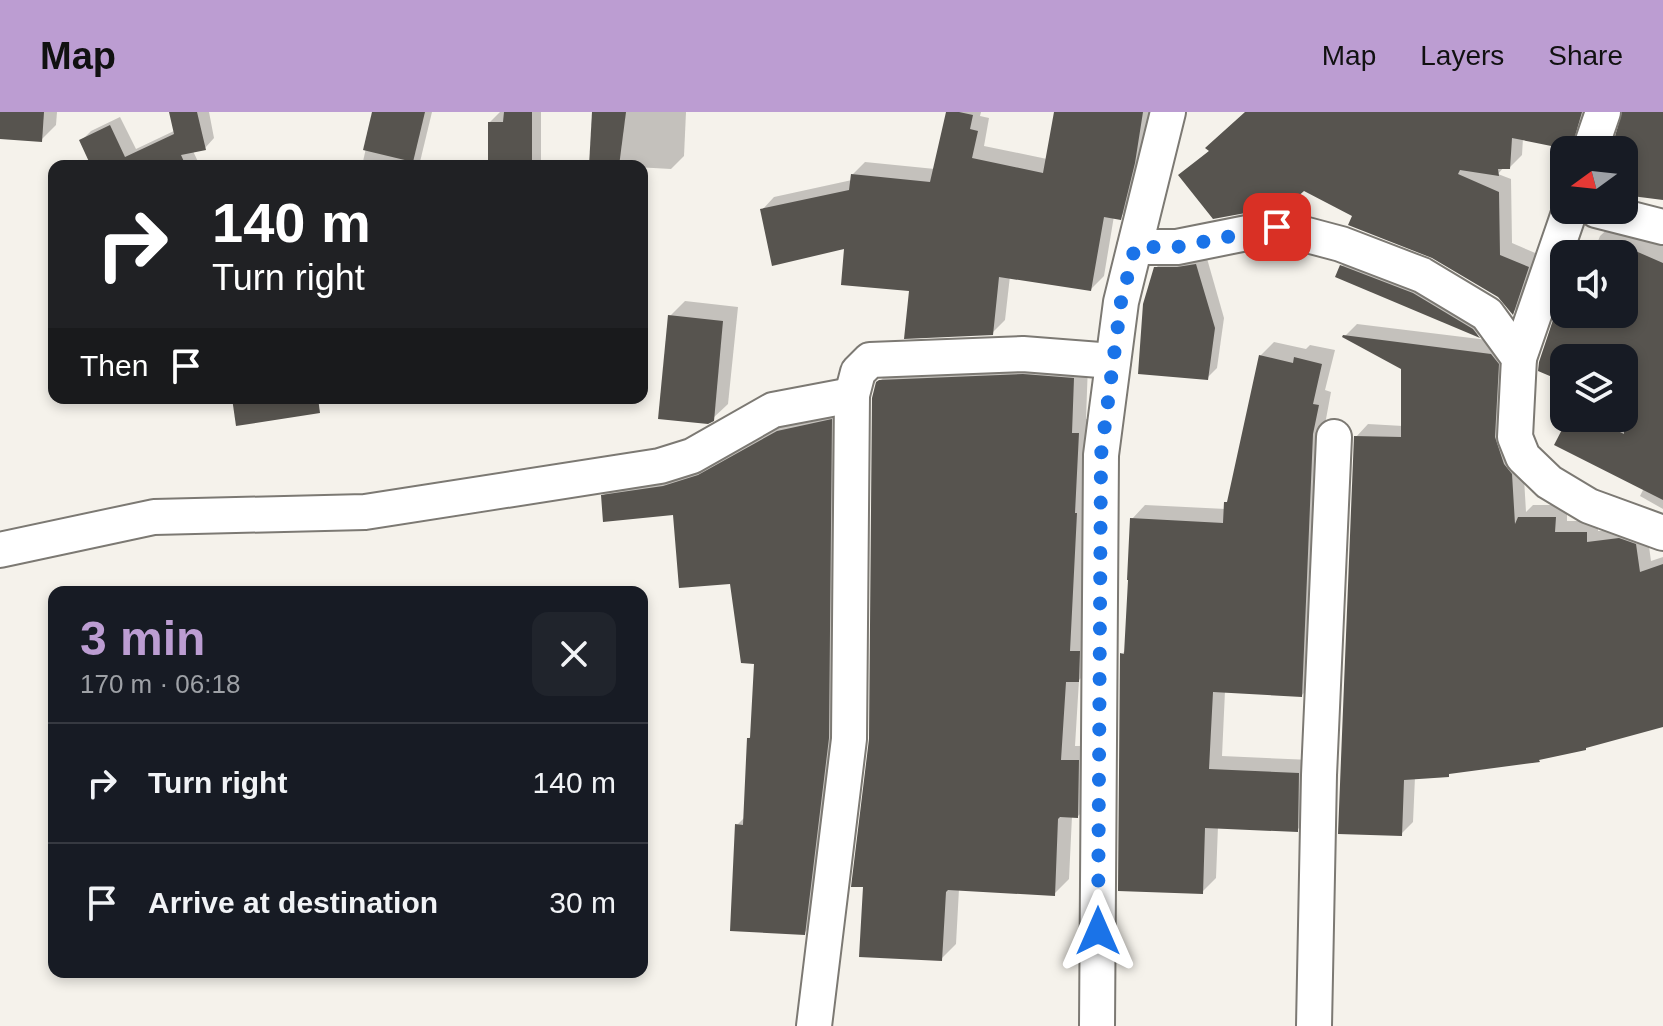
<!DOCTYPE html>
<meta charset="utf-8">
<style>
body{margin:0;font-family:Helvetica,sans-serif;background:#20242c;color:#f1f3f6;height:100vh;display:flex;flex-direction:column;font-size:30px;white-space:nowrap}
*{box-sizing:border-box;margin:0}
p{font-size:26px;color:#9ea1a6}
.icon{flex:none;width:44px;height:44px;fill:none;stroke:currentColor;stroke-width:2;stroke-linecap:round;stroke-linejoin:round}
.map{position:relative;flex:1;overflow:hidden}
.details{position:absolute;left:48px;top:474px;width:600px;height:392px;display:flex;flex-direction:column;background:#171b24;border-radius:16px;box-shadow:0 4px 12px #0003}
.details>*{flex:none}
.banner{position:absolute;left:48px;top:48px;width:600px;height:244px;border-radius:16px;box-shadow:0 4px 12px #0003;background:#202124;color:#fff;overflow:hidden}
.needle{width:52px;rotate:255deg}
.fabs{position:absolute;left:1550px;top:24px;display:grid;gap:16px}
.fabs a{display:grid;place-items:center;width:88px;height:88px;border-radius:16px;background:#171b24;box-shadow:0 4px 12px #0003;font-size:40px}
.pin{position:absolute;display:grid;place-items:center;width:68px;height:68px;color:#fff;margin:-34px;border-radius:16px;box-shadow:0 4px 12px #0006}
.me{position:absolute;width:88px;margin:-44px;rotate:0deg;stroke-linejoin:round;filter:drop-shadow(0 0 6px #0008)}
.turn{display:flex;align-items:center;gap:28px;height:168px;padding:0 32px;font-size:36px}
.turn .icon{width:104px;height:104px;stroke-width:2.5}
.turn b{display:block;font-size:56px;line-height:68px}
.then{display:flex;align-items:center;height:76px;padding:0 32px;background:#0003;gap:16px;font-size:30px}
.round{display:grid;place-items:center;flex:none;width:84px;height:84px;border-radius:16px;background:#20242c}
.summary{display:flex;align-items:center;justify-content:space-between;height:136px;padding:0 32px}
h1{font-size:48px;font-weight:700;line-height:60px;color:#bc9dd2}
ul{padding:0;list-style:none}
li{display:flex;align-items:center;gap:24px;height:120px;padding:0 32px;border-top:2px solid #363941}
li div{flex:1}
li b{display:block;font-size:30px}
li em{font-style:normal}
header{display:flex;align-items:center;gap:48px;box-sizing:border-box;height:112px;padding:0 40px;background:#bc9dd2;color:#111}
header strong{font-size:38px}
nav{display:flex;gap:44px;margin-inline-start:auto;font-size:28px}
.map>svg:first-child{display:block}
.shadow{fill:#0003}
.building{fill:#57544f}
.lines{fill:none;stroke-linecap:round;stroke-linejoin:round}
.minor-casing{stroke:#7c7973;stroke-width:38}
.minor{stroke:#fff;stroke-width:34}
.route{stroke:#1a73e8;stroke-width:14;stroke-dasharray:0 25.2}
</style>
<header>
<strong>Map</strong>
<nav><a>Map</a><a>Layers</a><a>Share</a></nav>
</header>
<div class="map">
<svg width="1663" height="914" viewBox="0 0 1663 914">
<rect width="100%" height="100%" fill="#f5f2eb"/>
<g class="shadow">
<polygon points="0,0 57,0 56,13 41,28 0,25"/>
<polygon points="171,0 209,0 214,26 205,36 193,39 200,54 94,54 81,29 91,19 120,5 136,37 176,18"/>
<polygon points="374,0 432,0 419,54 362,54"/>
<polygon points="500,0 541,0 541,54 490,54 490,10"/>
<polygon points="604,0 686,0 684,44 671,57 617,54"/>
<polygon points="948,0 981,0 980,4 989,6 984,34 1047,47 1056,0 1153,0 1133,93 1120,105 1114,104 1104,164 1091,177 1010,164 1005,208 992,221 911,178 846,135 762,98 774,85 852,68 852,63 865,50 935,57"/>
<polygon points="1246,0 1589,0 1582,24 1570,36 1523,26 1522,43 1510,55 1504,55 1498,62 1511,67 1512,131 1540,143 1525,188 1513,200 1499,184 1433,144 1303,77 1258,92 1181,64 1210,38"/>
<polygon points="1614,111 1663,132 1663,397 1640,384 1644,376 1570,306 1624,306 1624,246 1564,246 1564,268 1541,250 1564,183 1564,202 1624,202 1624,142 1593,142 1600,124"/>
<polygon points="1206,143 1224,206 1217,256 1207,266 1156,156 1165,146"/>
<polygon points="1349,147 1421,174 1486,217 1479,223 1338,164 1342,154"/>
<polygon points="685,189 738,195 728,292 712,307 670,204"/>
<polygon points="1357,212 1504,230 1523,349 1526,400 1533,393 1567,393 1567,409 1598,409 1598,419 1633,415 1647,420 1651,449 1663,445 1663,613 1451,660 1448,663 1415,665 1413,710 1401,722 1356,325 1368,312 1403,314 1403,256 1345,224"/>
<polygon points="1274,230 1306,237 1310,233 1335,238 1325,278 1331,280 1326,307 1315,569 1302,583 1225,579 1222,644 1312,648 1311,704 1297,718 1218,714 1216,766 1202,780 1122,542 1126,538 1132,407 1145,393 1226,397 1226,391 1230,387 1260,244"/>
<polygon points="1088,252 1086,307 1093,307 1094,553 1079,568 1075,634 1093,634 1093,689 1078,704 1072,704 1069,767 1054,782 959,777 956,832 941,847 871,627 878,271 896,253"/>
<polygon points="846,294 843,610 819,806 804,821 737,713 746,704 749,626 752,624 756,550 732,470 675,401 603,384 618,369 793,305"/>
</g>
<g class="building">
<polygon points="0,0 44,0 42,30 0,27"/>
<polygon points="169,0 197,0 206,38 181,43 186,54 91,54 79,28 110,13 125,45 174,22"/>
<polygon points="372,0 425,0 413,50 363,38"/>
<polygon points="504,0 532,0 532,54 488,54 488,10 503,10"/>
<polygon points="592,0 626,0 619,54 589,54"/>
<polygon points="946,0 959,0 973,3 970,17 978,19 972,46 1043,61 1054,0 1143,0 1135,51 1121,108 1104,105 1091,179 999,165 993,223 904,227 909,179 841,173 844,137 772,154 760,97 849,78 851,62 930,70"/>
<polygon points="1245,0 1582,0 1571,38 1512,26 1510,57 1498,57 1499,64 1460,58 1458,62 1499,80 1500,143 1529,155 1513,203 1498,185 1432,146 1348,113 1352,104 1304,79 1285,96 1273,95 1261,98 1258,94 1251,100 1213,107 1178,63 1209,39 1205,36"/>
<polygon points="1622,0 1663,0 1663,88 1624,83 1624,38 1611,38"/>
<polygon points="1624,134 1663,151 1663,388 1554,333 1568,306 1592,306 1624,322 1624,246 1564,246 1564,270 1538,259 1539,250 1555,202 1624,202"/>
<polygon points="1196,152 1215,216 1208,268 1138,262 1143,192 1154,155 1177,155"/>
<polygon points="1340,153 1413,181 1473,217 1480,226 1335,165"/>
<polygon points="668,203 723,209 714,309 708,312 658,307"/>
<polygon points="1343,223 1491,242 1499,252 1495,325 1504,352 1512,362 1515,412 1518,405 1556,405 1555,420 1587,420 1587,430 1619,426 1636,432 1640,460 1663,452 1663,615 1586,636 1586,638 1539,648 1540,650 1449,662 1449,665 1404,668 1402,724 1338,722 1354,324 1401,325 1401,257 1342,225"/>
<polygon points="1259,243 1293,251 1294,245 1322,252 1313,292 1319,293 1313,322 1302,585 1213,580 1209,657 1299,661 1298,720 1205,716 1203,782 1118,779 1120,541 1124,542 1128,468 1127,468 1130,406 1223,411 1224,390 1227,390"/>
<polygon points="1023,262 1074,266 1072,321 1079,321 1075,401 1077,401 1070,539 1080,539 1079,570 1066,570 1061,648 1079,648 1078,706 1060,705 1058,707 1055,784 948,778 946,780 942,849 859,845 863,775 851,775 869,627 872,286 876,270 879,268"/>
<polygon points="232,286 318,286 320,301 236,314"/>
<polygon points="832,307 829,626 805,823 730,819 735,712 743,713 747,626 750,626 754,552 741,551 730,472 679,476 673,403 603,410 601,383 663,374 698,363 777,319"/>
</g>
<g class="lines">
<defs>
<g id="minor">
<polyline points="1590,38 1603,0"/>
<polyline points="1596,98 1663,115"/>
<polyline points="1135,135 1177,135 1277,115 1341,132 1422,163 1487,202 1519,246 1515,325 1523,345 1549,370 1589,394 1663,421"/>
<polyline points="1519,246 1570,98"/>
<polyline points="0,438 154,405 365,400 660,354 692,344 773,298 852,283"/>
<polyline points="814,914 849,627 852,283 858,260 870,248 1023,242 1113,249"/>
<polyline points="1097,914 1101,343 1121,190 1168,0"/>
<polyline points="1314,914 1319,663 1334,325"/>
</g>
</defs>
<use href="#minor" class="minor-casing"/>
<use href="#minor" class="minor"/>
</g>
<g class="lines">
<polyline class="route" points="1098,819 1101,343 1121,190 1135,135 1177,135 1277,115"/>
</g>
</svg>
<div class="fabs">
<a><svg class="needle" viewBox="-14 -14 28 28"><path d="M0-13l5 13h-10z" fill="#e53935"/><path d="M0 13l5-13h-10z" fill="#9ea1a6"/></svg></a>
<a><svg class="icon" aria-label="sound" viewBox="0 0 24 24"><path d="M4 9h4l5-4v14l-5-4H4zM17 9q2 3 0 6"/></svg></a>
<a><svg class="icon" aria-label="layers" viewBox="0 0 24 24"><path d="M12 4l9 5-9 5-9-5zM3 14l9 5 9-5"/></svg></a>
</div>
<div class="pin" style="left:1277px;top:115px;background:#d93025"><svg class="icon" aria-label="arrive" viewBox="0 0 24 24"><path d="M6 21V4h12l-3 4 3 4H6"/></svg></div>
<svg class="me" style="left:1098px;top:819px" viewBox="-20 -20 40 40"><path d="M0-17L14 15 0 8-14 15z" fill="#1a73e8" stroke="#fff" stroke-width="4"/></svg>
<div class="banner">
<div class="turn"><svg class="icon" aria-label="right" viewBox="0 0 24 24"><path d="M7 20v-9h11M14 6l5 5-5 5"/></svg><div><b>140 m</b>Turn right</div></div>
<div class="then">Then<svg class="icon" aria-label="arrive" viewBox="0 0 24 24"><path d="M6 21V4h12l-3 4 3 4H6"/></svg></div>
</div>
<section class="details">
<div class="summary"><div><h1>3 min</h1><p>170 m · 06:18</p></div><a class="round"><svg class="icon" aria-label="close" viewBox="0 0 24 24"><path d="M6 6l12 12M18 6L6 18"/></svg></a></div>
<ul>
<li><svg class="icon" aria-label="right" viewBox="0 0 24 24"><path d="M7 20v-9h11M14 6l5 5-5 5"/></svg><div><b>Turn right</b></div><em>140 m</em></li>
<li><svg class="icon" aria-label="arrive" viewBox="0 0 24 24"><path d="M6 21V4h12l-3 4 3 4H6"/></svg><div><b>Arrive at destination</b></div><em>30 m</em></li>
</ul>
</section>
</div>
